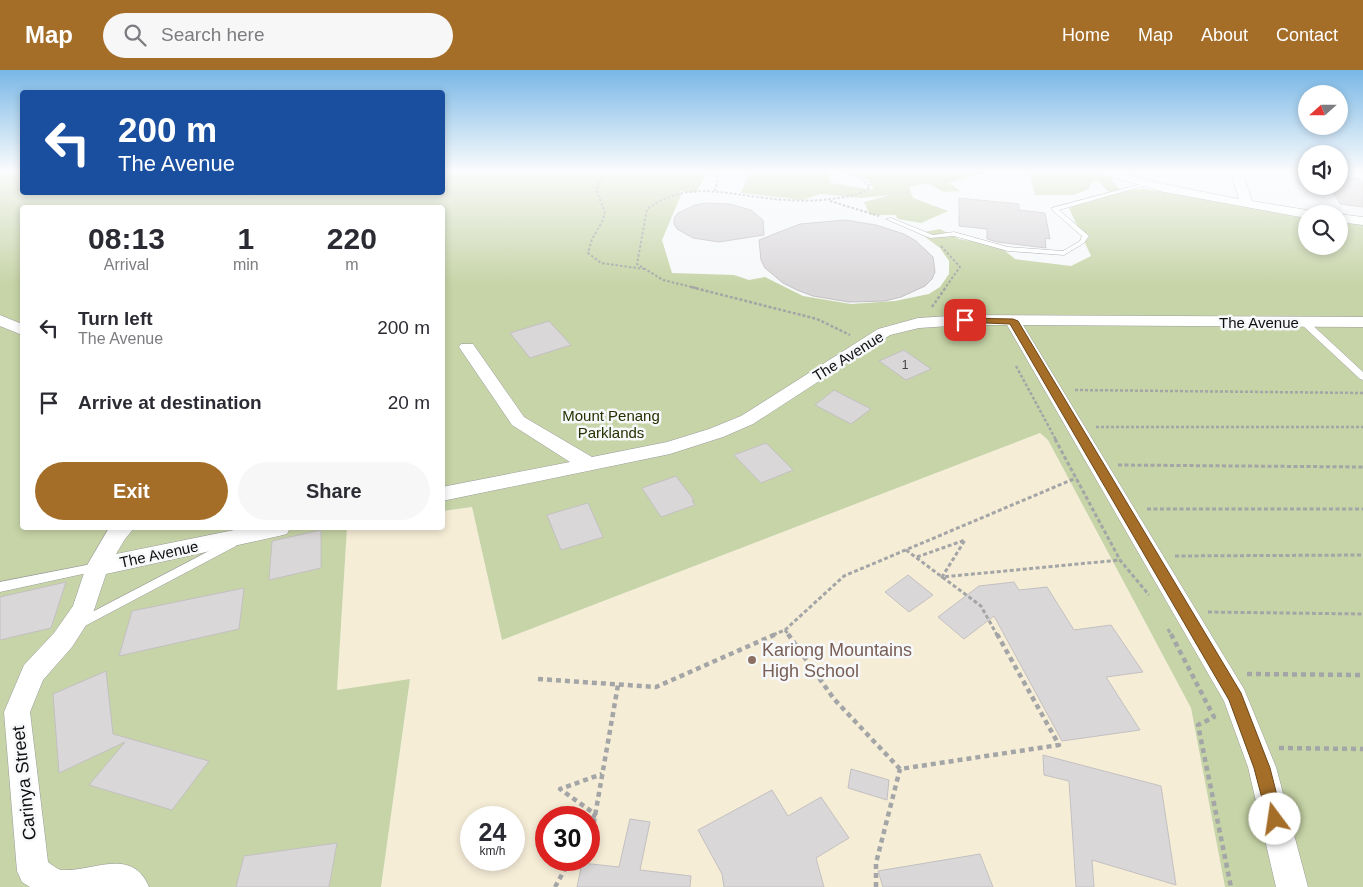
<!DOCTYPE html>
<style>
body{margin:0;font-family:Arial,sans-serif;background:#f7f7f7;color:#2b2b33;height:100vh;display:flex;flex-direction:column;font-size:19px;white-space:nowrap}
*{box-sizing:border-box;margin:0}
p{font-size:16px;color:#7c7c81}
.icon{flex:none;width:28px;height:28px;fill:none;stroke:currentColor;stroke-width:2;stroke-linecap:round;stroke-linejoin:round}
.map{position:relative;flex:1;overflow:hidden}
.side{position:absolute;left:20px;top:135px;width:425px;height:325px;display:flex;flex-direction:column;background:#fff;border-radius:5px;box-shadow:0 2px 8px #0003}
.side>*{flex:none}
.banner{position:absolute;left:20px;top:20px;width:425px;height:105px;border-radius:5px;box-shadow:0 2px 8px #0003;background:#1a4fa0;color:#fff;overflow:hidden}
.needle{width:32px;rotate:249deg}
.tools{position:absolute;left:1298px;top:15px;display:grid;gap:10px}
.tools a{display:grid;place-items:center;width:50px;height:50px;border-radius:50%;background:#fff;box-shadow:0 2px 8px #0003;font-size:25px}
.speed{position:absolute;left:460px;top:736px;display:flex;gap:10px;font-size:25px;font-weight:700;text-align:center}
.speed>*{display:grid;place-content:center;width:65px;height:65px;border-radius:50%;background:#fff;box-shadow:0 2px 8px #0003;line-height:1}
.speed small{font-size:12px;font-weight:400}
.speed .limit{border:8px solid #d22;background:#fff;color:#111}
.pin{position:absolute;display:grid;place-items:center;width:42px;height:42px;color:#fff;margin:-21px;border-radius:10px;box-shadow:0 2px 8px #0006}
.me{position:absolute;width:55px;margin:-28px;rotate:346deg;stroke-linejoin:round;filter:drop-shadow(0 0 4px #0008)}
.turn{display:flex;align-items:center;gap:18px;height:105px;padding:0 15px;font-size:22px}
.turn .icon{width:65px;height:65px;stroke-width:2.5}
.turn b{display:block;font-size:35px;line-height:42px}
.eta{display:flex;justify-content:space-evenly;align-items:center;height:85px;text-align:center}
.eta b{font-size:30px;font-weight:700;line-height:35px}
.action{display:flex;gap:10px;margin-top:auto;padding:10px 15px}
.action a{flex:1;height:58px;border-radius:30px;background:#a46d28;color:#fff;font-size:20px;font-weight:700;line-height:58px;text-align:center}
.action a+a{background:#f7f7f7;color:#2b2b33}
ul{padding:0;list-style:none}
li{display:flex;align-items:center;gap:15px;height:75px;padding:0 15px}
li div{flex:1}
li b{display:block;font-size:19px}
li em{font-style:normal}
header{display:flex;align-items:center;gap:30px;box-sizing:border-box;height:70px;padding:0 25px;background:#a46d28;color:#fff}
header strong{font-size:24px}
nav{display:flex;gap:28px;margin-inline-start:auto;font-size:18px}
.search{width:350px;height:45px;background:#f7f7f7;display:flex;align-items:center;gap:12px;box-sizing:border-box;padding:0 18px;border-radius:28px;color:#7c7c81;font-size:19px}
.map>svg:first-child{display:block}
.education{fill:#f6edd7;fill-rule:evenodd}
.green{fill:#c7d4a7}
.building{fill:#dad7d9;stroke:#c3c0c1}
.lines{fill:none;stroke-linecap:round;stroke-linejoin:round}
.service-casing{stroke:#999b9d;stroke-width:1}
.minor-casing{stroke:#999b9d;stroke-width:1}
.path-far3{stroke:#a3a5a6;stroke-width:2;stroke-dasharray:2.5 2;stroke-linecap:butt}
.path-far2{stroke:#a3a5a6;stroke-width:2.5;stroke-dasharray:3 2;stroke-linecap:butt}
.path-far1{stroke:#a3a5a6;stroke-width:3;stroke-dasharray:4 2.5;stroke-linecap:butt}
.path{stroke:#a3a5a6;stroke-width:4.5;stroke-dasharray:5 4;stroke-linecap:butt}
.service{fill:#fff;fill-rule:evenodd}
.minor{fill:#fff;fill-rule:evenodd}
.route{fill:#a46d28;stroke:#6b471a}
.education-dot{fill:#8d6e63;stroke:#f6f8fa;stroke-width:2}
.labels{text-anchor:middle;dominant-baseline:central;stroke-width:5;stroke-linejoin:round;paint-order:stroke}
.number-label{font-size:12px;fill:#424243}
.street-label{font-size:15px;fill:#101011;stroke:#f6f8fa}
.park-label{font-size:15px;fill:#263000;stroke:#f6f8fa}
.near-education-label{font-size:18px;fill:#785e54;stroke:#f6f8fa;text-anchor:start}
.near-street-label{font-size:18px;fill:#101011;stroke:#f6f8fa}
</style>
<header>
<strong>Map</strong>
<div class="search"><svg class="icon" aria-label="search" viewBox="0 0 24 24"><circle cx="10" cy="10" r="6"/><path d="M15 15l6 6"/></svg>Search here</div>
<nav><a>Home</a><a>Map</a><a>About</a><a>Contact</a></nav>
</header>
<div class="map">
<svg width="1363" height="817" viewBox="0 0 1363 817">
<rect width="100%" height="100%" fill="#f6f8fa"/>
<path class="education" d="M1040,363l8,7 143,268 34,179h-844l29,-207 -73,10 10,-162h95l1,-17 29,-4 30,133zM471,748h43v42h-43zM546,748h43v42h-43z"/>
<g class="green">
<polygon points="0,100 22,100 22,122 442,122 443,100 708,100 696,123 679,121 681,125 662,170 672,203 734,205 749,210 765,207 803,226 851,234 895,231 929,224 940,217 949,204 949,191 940,178 920,163 940,159 959,169 999,176 1015,189 1030,191 1071,196 1091,186 1069,138 1090,128 1111,124 1097,110 1091,112 1089,119 1073,125 1035,125 1029,100 1077,100 1110,107 1120,120 1144,119 1306,144 1306,176 1339,176 1339,149 1363,153 1363,817 1225,817 1191,638 1048,370 1040,363 502,570 472,437 443,441 442,138 22,138 22,458 347,458 337,620 410,609 381,817 0,817"/>
<polygon points="751,100 825,100 828,102 831,113 874,120 868,110 849,100 994,100 949,113 961,121 944,122 928,113 909,117 913,128 948,141 921,153 898,149 895,145 870,145 864,132 890,125 861,128 820,124 803,130 741,123"/>
</g>
<g class="building">
<polygon points="1339,107 1358,108 1363,113 1363,137 1340,134 1330,116 1339,116"/>
<polygon points="959,128 1019,134 1019,140 1045,143 1050,169 1045,168 1046,178 997,172 987,169 987,159 959,156"/>
<polygon points="706,133 730,134 751,140 763,150 764,165 719,172 693,168 677,159 674,154 674,148 678,143 695,135"/>
<polygon points="845,150 876,155 904,164 916,171 933,187 935,202 932,209 925,216 901,227 885,231 849,232 813,226 797,220 783,213 765,198 761,190 759,170 800,154"/>
<polygon points="549,251 571,275 530,288 510,263"/>
<polygon points="904,280 931,299 906,310 879,291"/>
<polygon points="834,320 871,339 851,354 815,335"/>
<polygon points="766,373 793,400 761,413 734,385"/>
<polygon points="676,406 694,430 692,431 695,435 661,447 642,418"/>
<polygon points="588,433 603,467 561,480 547,445"/>
<polygon points="321,460 321,498 269,510 272,471"/>
<polygon points="908,505 933,525 909,542 885,522"/>
<polygon points="66,512 51,558 0,570 0,527"/>
<polygon points="1014,512 1019,520 1047,517 1074,560 1111,555 1143,602 1106,607 1140,660 1062,671 994,546 964,569 938,547 979,516"/>
<polygon points="244,518 239,559 119,586 132,541"/>
<polygon points="106,601 113,664 209,691 172,740 89,715 125,672 59,703 53,624"/>
<polygon points="1043,685 1161,716 1176,815 1092,790 1094,817 1076,817 1069,711 1044,705"/>
<polygon points="851,699 889,710 887,730 848,718"/>
<polygon points="772,720 788,746 821,727 849,768 816,788 824,817 724,817 722,804 698,760"/>
<polygon points="630,749 650,752 640,800 691,806 690,817 577,817 582,793 619,797"/>
<polygon points="337,773 329,817 236,817 244,786"/>
<polygon points="980,784 993,817 883,817 878,801"/>
</g>
<g class="lines">
<defs>
<g id="service">
<polygon points="1145,113 1150,114 1059,140 1089,166 1084,173 1064,185 1008,181 954,166 930,168 886,149 891,148 933,165 954,162 1008,177 1063,181 1080,171 1082,166 1052,140 1052,138"/>
<polygon points="1301,250 1307,250 1363,302 1363,310 1360,309 1301,254"/>
<polygon points="232,469 236,470 237,473 236,476 83,557 79,559 75,557 73,554 75,551"/>
<polygon points="97,493 101,494 103,497 101,500 0,522 0,512"/>
</g>
<g id="minor">
<polygon points="1088,100 1109,100 1164,114 1239,129 1230,100 1242,100 1252,131 1307,140 1313,144 1306,144 1306,148 1164,122"/>
<polygon points="1339,144 1363,147 1363,155 1339,152"/>
<polygon points="0,245 22,254 22,265 0,256"/>
<polygon points="965,245 1363,247 1363,257 1023,255 1244,619 1276,697 1308,817 1276,817 1248,697 1224,631 1007,255 965,255 919,258 890,265 753,354 723,367 670,384 442,431 442,417 570,392 512,355 459,277 461,274 473,274 524,347 592,387 667,372 709,359 741,346 878,259 918,248"/>
<path d="M109,458h25l-9,11 -9,15 128,-26h46l-3,6 -8,2 -173,38 -14,42 -20,31 -29,33 -13,32 18,150c4,3 9,7 13,8 32,2 71,-24 88,17h-119l-8,-5 -5,-11 -13,-159 20,-47 30,-32 19,-27 13,-39z"/>
</g>
</defs>
<use href="#service" class="service-casing"/>
<use href="#minor" class="minor-casing"/>
<g class="path-far3">
<polyline points="605,100 596,120 605,142 602,152 592,169 588,183 601,193 644,199"/>
<polyline points="715,121 720,100"/>
<polyline points="830,131 879,146"/>
<polyline points="941,176 960,197 945,218"/>
<path d="M696,218l-33,-8 -26,-16 10,-55c39,-28 74,-16 118,-11 25,3 49,4 73,0 12,-2 23,-3 32,-11l-7,-8 -21,-9"/>
</g>
<g class="path-far2">
<polyline points="691,217 817,249 850,265"/>
<polyline points="932,237 946,217"/>
<polyline points="1016,296 1056,370"/>
<polyline points="1075,320 1363,323"/>
<polyline points="1096,357 1363,357"/>
</g>
<g class="path-far1">
<polyline points="1055,369 1120,490 1149,525"/>
<polyline points="1118,395 1363,397"/>
<polyline points="1147,439 1363,439"/>
<polyline points="906,480 981,536 997,565"/>
<polyline points="1175,486 1363,485"/>
<polyline points="917,487 965,470 942,507 1120,490"/>
<polyline points="1208,542 1363,544"/>
<polyline points="1168,559 1171,565"/>
<polyline points="785,560 789,565"/>
<polyline points="773,565 785,560 844,506 1076,408"/>
</g>
<g class="path">
<polyline points="788,564 834,629 900,699 1059,675 997,564"/>
<polyline points="1171,564 1214,647 1198,655 1231,817"/>
<polyline points="1247,604 1363,605"/>
<polyline points="538,609 656,617 776,564"/>
<polyline points="1279,678 1363,679"/>
<polyline points="589,756 595,744 560,719 602,704"/>
<polyline points="589,780 618,615"/>
<polyline points="555,817 570,790"/>
<polyline points="876,817 876,793 900,699"/>
</g>
<use href="#service" class="service"/>
<use href="#minor" class="minor"/>
</g>
<linearGradient id="sky" x2="0" y2="1"><stop stop-color="#79b7e6"/><stop offset="0.47" stop-color="#fbfcfd"/><stop offset="1" stop-color="#fbfcfd" stop-opacity="0"/></linearGradient>
<rect width="1363" height="215" fill="url(#sky)"/>
<polygon class="route" points="965,248 1013,249 1018,251 1241,623 1270,698 1283,749 1281,755 1275,757 1269,755 1254,698 1229,630 1010,254 961,252 961,249"/>
<circle class="education-dot" cx="752" cy="590" r="5"/>
<g class="labels">
<g class="number-label">
<text x="905" y="295">1</text>
</g>
<g class="street-label">
<text x="1259" y="252">The Avenue</text>
<text transform="translate(848 286) rotate(-32)">The Avenue</text>
<text transform="translate(159 484) rotate(-12)">The Avenue</text>
</g>
<g class="park-label">
<text x="611" y="345">Mount Penang<tspan x="611" dy="17">Parklands</tspan></text>
</g>
<g class="near-education-label">
<text x="762" y="580">Kariong Mountains<tspan x="762" dy="21">High School</tspan></text>
</g>
<g class="near-street-label">
<text transform="translate(24 713) rotate(-96)">Carinya Street</text>
</g>
</g>
</svg>
<div class="tools">
<a><svg class="needle" viewBox="-14 -14 28 28"><path d="M0-13l5 13h-10z" fill="#e53935"/><path d="M0 13l5-13h-10z" fill="#7c7c81"/></svg></a>
<a><svg class="icon" aria-label="sound" viewBox="0 0 24 24"><path d="M4 9h4l5-4v14l-5-4H4zM17 9q2 3 0 6"/></svg></a>
<a><svg class="icon" aria-label="search" viewBox="0 0 24 24"><circle cx="10" cy="10" r="6"/><path d="M15 15l6 6"/></svg></a>
</div>
<div class="speed"><div>24<small>km/h</small></div><div class="limit">30</div></div>
<div class="pin" style="left:965px;top:250px;background:#d93025"><svg class="icon" aria-label="arrive" viewBox="0 0 24 24"><path d="M6 21V4h12l-3 4 3 4H6"/></svg></div>
<svg class="me" style="left:1275px;top:749px" viewBox="-20 -20 40 40"><circle r="19" fill="#fff"/><path d="M0-13L10 11 0 6-10 11z" fill="#a46d28"/></svg>
<div class="banner">
<div class="turn"><svg class="icon" aria-label="left" viewBox="0 0 24 24"><path d="M17 20v-9H6M10 6l-5 5 5 5"/></svg><div><b>200 m</b>The Avenue</div></div>
</div>
<section class="side">
<div class="eta">
<div><b>08:13</b><p>Arrival</p></div>
<div><b>1</b><p>min</p></div>
<div><b>220</b><p>m</p></div>
</div>
<ul>
<li><svg class="icon" aria-label="left" viewBox="0 0 24 24"><path d="M17 20v-9H6M10 6l-5 5 5 5"/></svg><div><b>Turn left</b><p>The Avenue</p></div><em>200 m</em></li>
<li><svg class="icon" aria-label="arrive" viewBox="0 0 24 24"><path d="M6 21V4h12l-3 4 3 4H6"/></svg><div><b>Arrive at destination</b></div><em>20 m</em></li>
</ul>
<div class="action"><a>Exit</a><a>Share</a></div>
</section>
</div>
